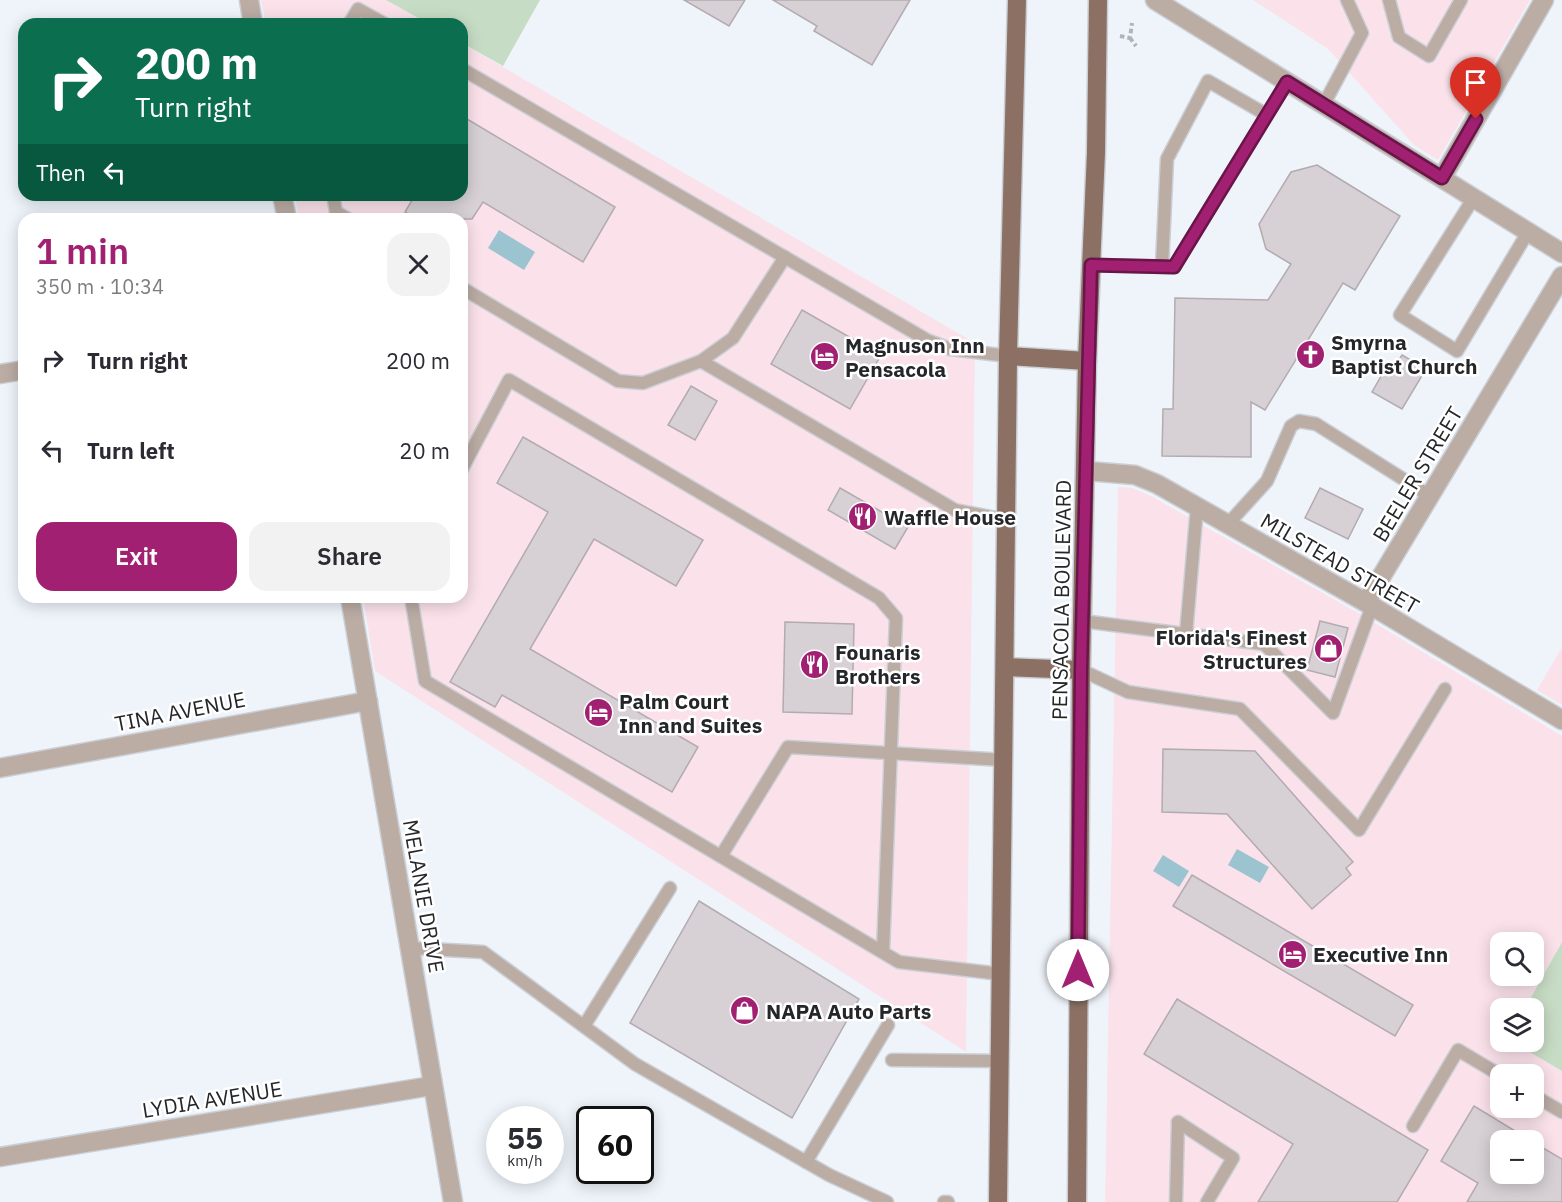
<!DOCTYPE html>
<meta charset="utf-8">
<style>
body{margin:0;font-family:"IBM Plex Sans",sans-serif;background:#f2f2f3;color:#2b2b33;height:100vh;display:flex;flex-direction:column;font-size:22px;white-space:nowrap}
*{box-sizing:border-box;margin:0}
p{font-size:20px;color:#7c7c81}
.icon{flex:none;width:33px;height:33px;fill:none;stroke:currentColor;stroke-width:2;stroke-linecap:round;stroke-linejoin:round}
.map{position:relative;flex:1;overflow:hidden}
.sheet{position:absolute;left:18px;top:213px;width:450px;height:390px;display:flex;flex-direction:column;background:#fff;border-radius:18px;box-shadow:0 3px 15px #0003}
.sheet>*{flex:none}
.hud{position:absolute;left:18px;top:18px;width:450px;height:183px;border-radius:18px;box-shadow:0 3px 15px #0003;background:#0b6e4f;color:#fff;overflow:hidden}
.fabs{position:absolute;left:1490px;top:932px;display:grid;gap:12px}
.fabs a{display:grid;place-items:center;width:54px;height:54px;border-radius:12px;background:#fff;box-shadow:0 3px 15px #0003;font-size:30px}
.speed{position:absolute;left:486px;top:1106px;display:flex;gap:12px;font-size:30px;font-weight:700;text-align:center}
.speed>*{display:grid;place-content:center;width:78px;height:78px;border-radius:50%;background:#fff;box-shadow:0 3px 15px #0003;line-height:1}
.speed small{font-size:15px;font-weight:400}
.speed .limit{border:3px solid #111;border-radius:9px;background:#fff;color:#111}
.pin{position:absolute;display:grid;place-items:center;width:51px;height:51px;color:#fff;margin:-62px -26px;border-radius:50% 50% 50% 0;rotate:-45deg;box-shadow:0 0 6px #0007}
.pin .icon{rotate:45deg}
.me{position:absolute;width:66px;margin:-33px;rotate:0deg;stroke-linejoin:round;filter:drop-shadow(0 0 4px #0008)}
.turn{display:flex;align-items:center;gap:21px;height:126px;padding:0 18px;font-size:27px}
.turn .icon{width:78px;height:78px;stroke-width:2.5}
.turn b{display:block;font-size:42px;line-height:51px}
.then{display:flex;align-items:center;height:57px;padding:0 18px;background:#0003;gap:12px;font-size:22px}
.round{display:grid;place-items:center;flex:none;width:63px;height:63px;border-radius:18px;background:#f2f2f3}
.overview{display:flex;align-items:center;justify-content:space-between;height:102px;padding:0 18px}
h1{font-size:36px;font-weight:600;line-height:45px;color:#a22071}
.action{display:flex;gap:12px;margin-top:auto;padding:12px 18px}
.action a{flex:1;height:69px;border-radius:18px;background:#a22071;color:#fff;font-size:24px;font-weight:600;line-height:69px;text-align:center}
.action a+a{background:#f2f2f3;color:#2b2b33}
ul{padding:0;list-style:none}
li{display:flex;align-items:center;gap:18px;height:90px;padding:0 18px}
li div{flex:1}
li b{display:block;font-size:22px}
li em{font-style:normal}
.map>svg:first-child{display:block}
.commercial{fill:#fbe2ea;fill-rule:evenodd}
.green{fill:#c7dcc5}
.water{fill:#9bc3d0}
.building{fill:#d7d0d5;stroke:#b2abb0;stroke-width:1.5}
.lines{fill:none;stroke-linecap:round;stroke-linejoin:round}
.service-casing{stroke:#cbcfd5;stroke-width:15}
.minor-casing{stroke:#cbcfd5;stroke-width:21}
.primary-casing{stroke:#cbcfd5;stroke-width:21}
.path{stroke:#b0b4b9;stroke-width:4;stroke-dasharray:4.5 3;stroke-linecap:butt}
.service{stroke:#bbaca4;stroke-width:12}
.minor{stroke:#bbaca4;stroke-width:18}
.primary{stroke:#8b7063;stroke-width:18}
.route-casing{stroke:#691549;stroke-width:15}
.route{stroke:#a22071;stroke-width:10}
.labels{text-anchor:middle;dominant-baseline:central;stroke-width:5;stroke-linejoin:round;paint-order:stroke}
.poi-label{font-size:21px;font-weight:bold;fill:#252629;stroke:#fff;text-anchor:start}
.street-label{font-size:21px;fill:#252629;stroke:#fff}
</style>
<div class="map">
<svg width="1562" height="1202" viewBox="0 0 1562 1202">
<rect width="100%" height="100%" fill="#eff4fb"/>
<g class="commercial">
<polygon points="261,0 386,0 429,24 266,24"/>
<polygon points="1253,0 1530,0 1438,160 1414,145 1328,49"/>
<polygon points="462,43 975,343 966,1052 375,671 363,597 462,597 462,219 299,219 295,195 462,195"/>
<path d="M1118,487l14,1 19,8 209,118 202,122v206l-37,66h-25v33h11l51,30v131h-457zM1500,942h33v33h-33zM1500,1074h33v33h-33zM1500,1140h33v33h-33z"/>
<polygon points="1562,647 1562,705 1537,690"/>
</g>
<g class="green">
<polygon points="386,0 540,0 503,66 462,43 462,24 429,24"/>
<polygon points="1562,942 1562,1071 1511,1041 1533,1041 1533,1008 1525,1008"/>
</g>
<g class="water">
<polygon points="499,230 535,252 524,270 488,248"/>
<polygon points="1237,849 1269,867 1260,883 1228,865"/>
<polygon points="1163,855 1189,871 1179,887 1153,871"/>
</g>
<g class="building">
<polygon points="684,0 745,0 729,26"/>
<polygon points="773,0 910,0 872,65 814,31 817,26"/>
<polygon points="462,116 615,207 583,262 483,202 472,219 416,219 405,212 415,195 462,195"/>
<polygon points="1317,165 1400,216 1355,290 1343,283 1265,410 1251,402 1251,457 1162,456 1163,409 1173,409 1175,298 1268,300 1291,264 1266,249 1259,224 1291,172"/>
<polygon points="802,310 881,355 850,409 771,364"/>
<polygon points="1402,355 1426,369 1402,409 1372,392 1388,364 1394,368"/>
<polygon points="691,386 717,401 695,440 668,425"/>
<polygon points="523,437 703,540 676,586 594,539 530,649 698,747 672,792 502,695 495,707 450,682 548,512 497,483"/>
<polygon points="840,488 908,527 895,549 828,510"/>
<polygon points="1320,488 1363,509 1348,539 1305,518"/>
<polygon points="1320,621 1348,628 1335,677 1307,670"/>
<polygon points="785,622 854,624 852,714 783,712"/>
<polygon points="1163,749 1255,751 1353,862 1346,868 1351,875 1312,909 1227,814 1162,812"/>
<polygon points="1192,875 1413,1005 1395,1036 1173,906"/>
<polygon points="699,901 859,999 792,1118 630,1023"/>
<polygon points="1177,999 1428,1150 1397,1202 1258,1202 1293,1144 1144,1054"/>
<polygon points="1474,1106 1530,1140 1500,1140 1500,1173 1533,1173 1533,1142 1562,1159 1562,1202 1467,1202 1478,1183 1441,1161"/>
</g>
<g class="lines">
<defs>
<g id="service">
<polyline points="1389,0 1399,37 1429,56 1461,0"/>
<polyline points="349,24 358,9 385,24"/>
<polyline points="462,69 927,340 950,349 1008,356"/>
<polyline points="1324,104 1362,33 1347,0"/>
<polyline points="333,195 336,212 348,219"/>
<polyline points="1473,199 1400,315 1457,351 1528,232"/>
<polyline points="1091,265 1174,267 1287,82"/>
<polyline points="1162,266 1167,159 1208,81 1267,115"/>
<polyline points="462,288 618,381 643,383 701,361 733,338 785,257"/>
<polyline points="701,361 955,510 1006,520"/>
<polyline points="462,469 509,380 879,598 896,618 883,952"/>
<polyline points="1228,524 1267,481 1291,426 1299,421 1316,424 1430,496"/>
<polyline points="411,597 425,681 899,962 1001,974"/>
<polyline points="1082,621 1264,644 1333,713 1372,606"/>
<polyline points="1186,634 1197,507"/>
<polyline points="1081,670 1128,692 1240,709 1359,830 1445,689"/>
<polyline points="721,856 788,747 1004,760"/>
<polyline points="410,948 483,952 635,1064 829,1175 887,1202"/>
<polyline points="584,1026 670,888"/>
<polyline points="892,1060 1000,1061"/>
<polyline points="1533,1095 1562,1112"/>
<polyline points="1178,1122 1233,1158 1207,1202"/>
<polyline points="1413,1126 1458,1050 1500,1075"/>
<polyline points="806,1162 888,1025"/>
<polyline points="944,1202 948,1202"/>
<polyline points="1176,1202 1178,1122"/>
</g>
<g id="minor">
<polyline points="249,0 253,24"/>
<polyline points="1155,0 1562,253"/>
<polyline points="1442,178 1544,0"/>
<polyline points="282,195 287,219"/>
<polyline points="0,374 24,370"/>
<polyline points="1087,471 1135,475 1157,484 1372,606 1562,720"/>
<polyline points="350,597 453,1202"/>
<polyline points="1366,602 1562,276"/>
<polyline points="0,768 368,701"/>
<polyline points="0,1157 431,1086"/>
</g>
<g id="primary">
<polyline points="1008,356 1087,361"/>
<polyline points="1005,667 1081,670"/>
<polyline points="998,1202 1008,356 1017,0"/>
<polyline points="1077,1202 1081,670 1087,361 1096,152 1098,0"/>
</g>
</defs>
<use href="#service" class="service-casing"/>
<use href="#minor" class="minor-casing"/>
<use href="#primary" class="primary-casing"/>
<g class="path">
<polyline points="1120,36 1130,38 1132,23"/>
<polyline points="1130,38 1136,46"/>
</g>
<use href="#service" class="service"/>
<use href="#minor" class="minor"/>
<use href="#primary" class="primary"/>
</g>
<g class="lines">
<defs>
<polyline id="route" points="1078,970 1081,670 1091,265 1174,267 1287,82 1442,178 1476,119"/>
</defs>
<use href="#route" class="route-casing"/>
<use href="#route" class="route"/>
</g>
<defs>
<symbol id="church-disc" viewBox="-11 -11 22 22"><circle r="9.5" fill="#a22071" stroke="#fff"/><path d="M-1.2-6h2.4v3.5h3.3v2.4h-3.3V6h-2.4V-.1h-3.3v-2.4h3.3Z" fill="#fff"/></symbol>
<symbol id="hotel-disc" viewBox="-11 -11 22 22"><circle r="9.5" fill="#a22071" stroke="#fff"/><path d="M-6-4.5h1.5V1H6V5H4.5V3h-9V5H-6ZM-4 0a1.8 1.8 0 1 1 3.6 0ZM.5 0V-2.5h3Q6-2.5 6 0Z" fill="#fff"/></symbol>
<symbol id="restaurant-disc" viewBox="-11 -11 22 22"><circle r="9.5" fill="#a22071" stroke="#fff"/><path d="M-5-6h1v4h1v-4h1v4h1v-4h1v5L-1.5 .5V6h-2V.5L-5-1ZM5-6V6H3V1.5H1.5Q1.5-4 5-6Z" fill="#fff"/></symbol>
<symbol id="shop-disc" viewBox="-11 -11 22 22"><circle r="9.5" fill="#a22071" stroke="#fff"/><path d="M-5-2.5h2.3a2.7 3.5 0 0 1 5.4 0H5L5.5 6h-11ZM-1.5-2.5h3a1.5 2.3 0 0 0-3 0Z" fill="#fff"/></symbol>
</defs>
<g fill-rule="evenodd">
<use href="#church-disc" x="1294" y="338" width="33" height="33"/>
<use href="#hotel-disc" x="808" y="340" width="33" height="33"/>
<use href="#restaurant-disc" x="846" y="500" width="33" height="33"/>
<use href="#shop-disc" x="1312" y="632" width="33" height="33"/>
<use href="#restaurant-disc" x="798" y="648" width="33" height="33"/>
<use href="#hotel-disc" x="582" y="696" width="33" height="33"/>
<use href="#hotel-disc" x="1276" y="938" width="33" height="33"/>
<use href="#shop-disc" x="728" y="994" width="33" height="33"/>
</g>
<g class="labels">
<g class="poi-label">
<text x="1331" y="342">Smyrna<tspan x="1331" dy="24">Baptist Church</tspan></text>
<text x="845" y="345">Magnuson Inn<tspan x="845" dy="24">Pensacola</tspan></text>
<text x="884" y="517">Waffle House</text>
<text x="1307" y="637" text-anchor="end">Florida's Finest<tspan x="1307" dy="24">Structures</tspan></text>
<text x="835" y="652">Founaris<tspan x="835" dy="24">Brothers</tspan></text>
<text x="619" y="701">Palm Court<tspan x="619" dy="24">Inn and Suites</tspan></text>
<text x="1313" y="954">Executive Inn</text>
<text x="766" y="1011">NAPA Auto Parts</text>
</g>
<g class="street-label">
<text transform="translate(1417 474) rotate(-59)">BEELER STREET</text>
<text transform="translate(1340 563) rotate(30)">MILSTEAD STREET</text>
<text transform="translate(1061 600) rotate(-89)">PENSACOLA BOULEVARD</text>
<text transform="translate(180 711) rotate(-11)">TINA AVENUE</text>
<text transform="translate(424 896) rotate(80)">MELANIE DRIVE</text>
<text transform="translate(212 1099) rotate(-9)">LYDIA AVENUE</text>
</g>
</g>
</svg>
<div class="fabs">
<a><svg class="icon" aria-label="search" viewBox="0 0 24 24"><circle cx="10" cy="10" r="6"/><path d="M15 15l6 6"/></svg></a>
<a><svg class="icon" aria-label="layers" viewBox="0 0 24 24"><path d="M12 4l9 5-9 5-9-5zM3 14l9 5 9-5"/></svg></a>
<a>+</a>
<a>−</a>
</div>
<div class="speed"><div>55<small>km/h</small></div><div class="limit">60</div></div>
<div class="pin" style="left:1476px;top:119px;background:#d93025"><svg class="icon" aria-label="arrive" viewBox="0 0 24 24"><path d="M6 21V4h12l-3 4 3 4H6"/></svg></div>
<svg class="me" style="left:1078px;top:970px" viewBox="-20 -20 40 40"><circle r="19" fill="#fff"/><path d="M0-13L10 11 0 6-10 11z" fill="#a22071"/></svg>
<div class="hud">
<div class="turn"><svg class="icon" aria-label="right" viewBox="0 0 24 24"><path d="M7 20v-9h11M14 6l5 5-5 5"/></svg><div><b>200 m</b>Turn right</div></div>
<div class="then">Then<svg class="icon" aria-label="left" viewBox="0 0 24 24"><path d="M17 20v-9H6M10 6l-5 5 5 5"/></svg></div>
</div>
<section class="sheet">
<div class="overview"><div><h1>1 min</h1><p>350 m · 10:34</p></div><a class="round"><svg class="icon" aria-label="close" viewBox="0 0 24 24"><path d="M6 6l12 12M18 6L6 18"/></svg></a></div>
<ul>
<li><svg class="icon" aria-label="right" viewBox="0 0 24 24"><path d="M7 20v-9h11M14 6l5 5-5 5"/></svg><div><b>Turn right</b></div><em>200 m</em></li>
<li><svg class="icon" aria-label="left" viewBox="0 0 24 24"><path d="M17 20v-9H6M10 6l-5 5 5 5"/></svg><div><b>Turn left</b></div><em>20 m</em></li>
</ul>
<div class="action"><a>Exit</a><a>Share</a></div>
</section>
</div>
